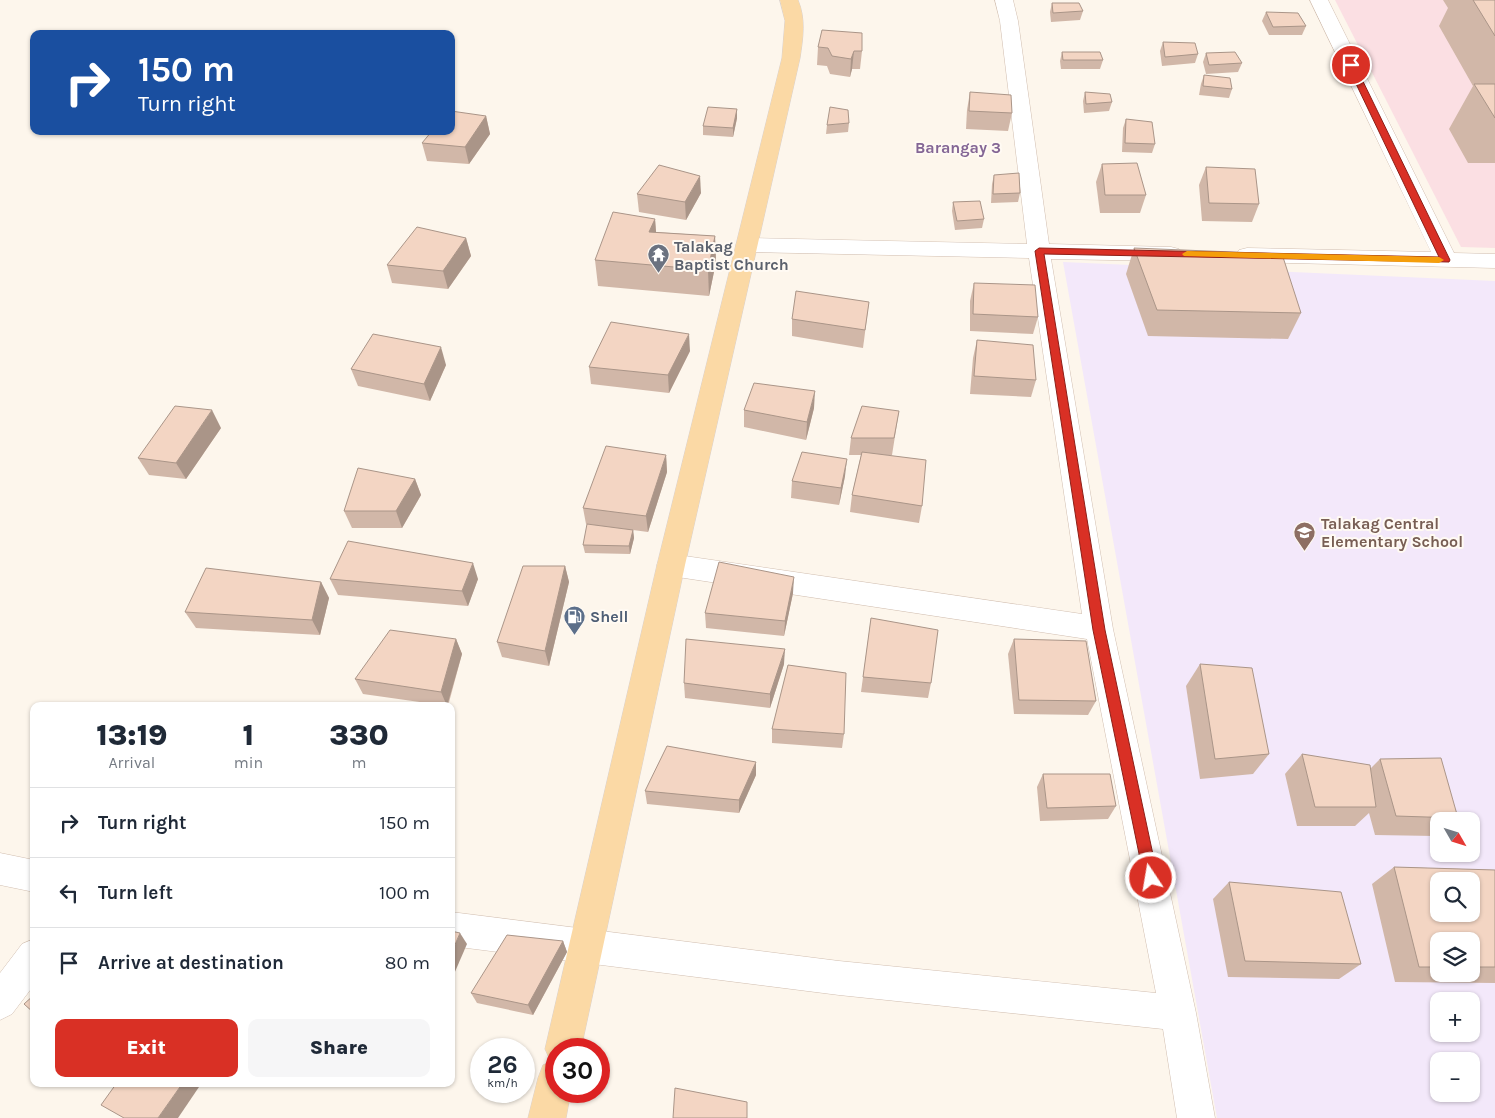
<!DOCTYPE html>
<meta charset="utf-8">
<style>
body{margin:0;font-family:Karla,sans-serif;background:#f6f6f7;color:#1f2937;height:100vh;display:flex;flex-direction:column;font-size:19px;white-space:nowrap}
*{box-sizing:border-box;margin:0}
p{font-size:16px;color:#747a83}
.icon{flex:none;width:28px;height:28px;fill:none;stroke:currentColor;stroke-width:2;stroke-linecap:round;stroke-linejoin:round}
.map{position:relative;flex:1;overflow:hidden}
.sheet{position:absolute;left:30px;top:702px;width:425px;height:385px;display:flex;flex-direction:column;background:#fff;border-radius:10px;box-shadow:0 1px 4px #0004}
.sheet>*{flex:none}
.hud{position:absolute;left:30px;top:30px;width:425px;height:105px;border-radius:10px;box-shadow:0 1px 4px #0004;background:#1a4fa0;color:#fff;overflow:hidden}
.needle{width:32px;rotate:129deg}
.buttons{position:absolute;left:1430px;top:812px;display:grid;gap:10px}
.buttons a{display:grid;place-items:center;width:50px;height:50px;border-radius:10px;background:#fff;box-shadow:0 1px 4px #0004;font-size:25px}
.speed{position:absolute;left:470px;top:1038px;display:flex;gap:10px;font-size:25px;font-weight:700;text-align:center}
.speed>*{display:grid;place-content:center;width:65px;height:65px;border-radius:50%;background:#fff;box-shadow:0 1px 4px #0004;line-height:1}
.speed small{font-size:12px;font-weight:400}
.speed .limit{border:8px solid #d22;background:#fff;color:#111}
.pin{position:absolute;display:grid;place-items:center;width:42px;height:42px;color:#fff;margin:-21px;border:2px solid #fff;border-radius:50%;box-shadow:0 1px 5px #0007}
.me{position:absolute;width:55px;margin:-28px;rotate:348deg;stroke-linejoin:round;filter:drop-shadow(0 0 4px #0008)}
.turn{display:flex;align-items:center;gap:18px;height:105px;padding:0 25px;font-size:22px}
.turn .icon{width:65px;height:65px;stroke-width:2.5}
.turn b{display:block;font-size:35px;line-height:42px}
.eta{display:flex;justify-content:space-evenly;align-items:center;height:85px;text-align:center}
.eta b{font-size:30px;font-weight:800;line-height:35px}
.primary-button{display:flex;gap:10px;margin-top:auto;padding:10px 25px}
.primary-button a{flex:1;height:58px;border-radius:10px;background:#d93025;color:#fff;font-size:20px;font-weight:800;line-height:58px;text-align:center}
.primary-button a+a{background:#f6f6f7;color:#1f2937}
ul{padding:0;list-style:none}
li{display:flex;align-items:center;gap:15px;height:70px;padding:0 25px;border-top:1px solid #e0e1e3}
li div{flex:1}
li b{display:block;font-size:19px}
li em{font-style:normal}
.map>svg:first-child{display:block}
.education{fill:#f3e8fa;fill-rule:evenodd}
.medical{fill:#fbdfe3}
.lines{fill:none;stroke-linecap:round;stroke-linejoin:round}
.minor-casing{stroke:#d1beb0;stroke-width:1}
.major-casing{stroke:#dad1cd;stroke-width:1}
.minor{fill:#fff;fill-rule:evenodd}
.major{fill:#fbd9a5;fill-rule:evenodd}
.wall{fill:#d1b7a8;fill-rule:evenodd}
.shaded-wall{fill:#aa9588}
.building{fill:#f3d5c3;stroke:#aa9588;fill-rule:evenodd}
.route{fill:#d93025;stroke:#8d1f18}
.slow{fill:#f59e0b}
.labels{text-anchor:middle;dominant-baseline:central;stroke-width:4;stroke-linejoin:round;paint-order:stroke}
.far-quarter-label{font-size:16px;font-weight:bold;fill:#846695;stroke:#fffaf3}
.worship-label{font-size:16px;font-weight:bold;fill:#5b616d;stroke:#fffaf3;text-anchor:start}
.education-label{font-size:16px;font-weight:bold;fill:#785e54;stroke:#fffaf3;text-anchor:start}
.service-label{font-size:16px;font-weight:bold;fill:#4e5e75;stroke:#fffaf3;text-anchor:start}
</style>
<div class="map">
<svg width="1495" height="1118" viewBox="0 0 1495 1118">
<rect width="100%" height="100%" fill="#fdf6ec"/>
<path class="education" d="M1063,262l432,19v837h-278zM1439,821h32v33h-32zM1439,881h32v33h-32zM1439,941h32v33h-32zM1439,1001h32v33h-32zM1439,1061h32v33h-32z"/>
<polygon class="medical" points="1335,0 1495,0 1495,248 1461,247"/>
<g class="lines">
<defs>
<g id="minor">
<polygon points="995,0 1013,0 1018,21 1049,244 1171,247 1179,249 1182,254 1179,259 1171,261 1051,259 1113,629 1196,1013 1215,1118 1177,1118 1163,1029 839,995 451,946 451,912 839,961 1156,993 1087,639 671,576 661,573 657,565 661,557 671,554 1082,614 1029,258 747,252 739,250 736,245 739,240 747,238 1027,244 1000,21"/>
<polygon points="1310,0 1328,0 1454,253 1495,254 1495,268 1247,262 1239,260 1236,255 1239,250 1247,248 1431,252"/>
<polygon points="0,853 34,860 34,892 0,885"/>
<polygon points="34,939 34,985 12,1014 0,1020 0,973 22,944"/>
</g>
<path id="major" d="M780,0h18c8,19 5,38 2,58l-115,507 -104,484h-25v42h15l-5,27h-38l10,-40 5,-13 8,-3 -6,-13 112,-484 125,-507 3,-37z"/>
</defs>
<use href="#minor" class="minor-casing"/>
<use href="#major" class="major-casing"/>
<use href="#minor" class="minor"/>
<use href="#major" class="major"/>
</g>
<g class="wall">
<polygon points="1443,0 1495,0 1495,163 1468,163 1449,129 1473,86 1439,26 1448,8"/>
<polygon points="1052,3 1083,11 1080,20 1051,22 1050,12"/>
<polygon points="1266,12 1306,26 1302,35 1269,35 1262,21"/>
<polygon points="1163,42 1198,54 1195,63 1162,66 1160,51"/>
<polygon points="818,47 862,51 860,69 852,69 850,77 830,74 827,66 817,65"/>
<polygon points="1062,52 1103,60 1100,69 1061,69 1060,61"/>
<polygon points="1206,53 1242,63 1238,72 1206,74 1203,62"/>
<polygon points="1204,75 1232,89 1229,98 1199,95 1201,84"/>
<polygon points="970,92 1012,113 1008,131 966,129 967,110"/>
<polygon points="1085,92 1112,102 1109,111 1084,113 1083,101"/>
<polygon points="737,109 737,118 733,137 703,135 703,126"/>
<polygon points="486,116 490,134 469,164 427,161 422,143"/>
<polygon points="1126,119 1155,144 1152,153 1122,152 1123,128"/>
<polygon points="849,123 848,132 826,134 827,125"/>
<polygon points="1102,164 1146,195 1140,213 1100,213 1096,182"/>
<polygon points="1206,167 1259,204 1252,222 1202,221 1199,185"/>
<polygon points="994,175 1020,193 1018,202 991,203 992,184"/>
<polygon points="701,193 686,220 639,212 637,194"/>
<polygon points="953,202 984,219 982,228 955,230 952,211"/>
<polygon points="655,219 656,232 715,236 716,262 709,296 598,286 595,260"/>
<polygon points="466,238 471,256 448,289 392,283 387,265"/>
<polygon points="1134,248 1301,313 1288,339 1148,336 1126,274"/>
<polygon points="974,283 1038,317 1033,334 970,331 970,301"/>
<polygon points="869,302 863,348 792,336 792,319"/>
<polygon points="977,340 1036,380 1031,397 970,394 973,358"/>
<polygon points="690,351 669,393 591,384 589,367"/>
<polygon points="446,365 430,401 358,386 351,369"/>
<polygon points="814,408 806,440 744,427 744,410"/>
<polygon points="899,411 892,455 886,455 922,506 919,523 850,512 852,495 861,455 849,455 851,438"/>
<polygon points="221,428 186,479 149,475 138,458"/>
<polygon points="666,455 667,472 648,532 633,530 634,538 630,554 585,553 583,545 592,525 586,524 583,508"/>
<polygon points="845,476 839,505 791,498 792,481"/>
<polygon points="415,479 421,495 402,528 352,528 344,511"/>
<polygon points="565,566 569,582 549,666 502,657 497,642"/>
<polygon points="330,579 478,579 468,606 338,595"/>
<polygon points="321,582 329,598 320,635 196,628 185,612"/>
<polygon points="793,593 784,636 706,628 705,613"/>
<polygon points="871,618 931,683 928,698 861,692"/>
<polygon points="456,639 462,654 448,706 363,694 355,679"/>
<polygon points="1014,639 1096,701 1088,715 1014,714 1008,654"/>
<polygon points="784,664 770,708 685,698 684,683"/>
<polygon points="1200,664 1269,754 1253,774 1200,779 1186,686"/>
<polygon points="772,729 844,734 842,748 772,743"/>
<polygon points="1302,754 1370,769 1380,759 1458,818 1454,821 1439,821 1439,833 1435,836 1375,835 1369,813 1355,826 1297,826 1285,774"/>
<polygon points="1043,774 1116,806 1108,819 1040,821 1037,787"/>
<polygon points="756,775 739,813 647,804 645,791"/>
<path d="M1394,867l101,3v113l-100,-1 -23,-98zM1439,941h32v33h-32z"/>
<polygon points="1229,882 1361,964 1339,979 1228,977 1213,899"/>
<polygon points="563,941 567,952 533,1015 477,1003 471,993"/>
</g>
<g class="shaded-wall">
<polygon points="854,51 852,69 850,77 851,59"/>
<polygon points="737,109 737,118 733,137 733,128"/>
<polygon points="486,116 490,134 469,164 465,147"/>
<polygon points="700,176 701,193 686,220 685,202"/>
<polygon points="655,219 657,245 649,232"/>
<polygon points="715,236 716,262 709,296 708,270"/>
<polygon points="466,238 471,256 448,289 443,271"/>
<polygon points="689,334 690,351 669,393 668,375"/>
<polygon points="441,347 446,365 430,401 424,384"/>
<polygon points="815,391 814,408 806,440 807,422"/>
<polygon points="212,410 221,428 186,479 176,463"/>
<polygon points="666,455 667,472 648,532 646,516"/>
<polygon points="847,459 845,476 839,505 841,488"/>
<polygon points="415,479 421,495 402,528 396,511"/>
<polygon points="633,530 634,538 630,554 629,546"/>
<polygon points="473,563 478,579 468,606 462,591"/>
<polygon points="565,566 569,582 549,666 545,651"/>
<polygon points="794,577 793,593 784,636 785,621"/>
<polygon points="321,582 329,598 320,635 312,620"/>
<polygon points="456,639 462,654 447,706 441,692"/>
<polygon points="785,649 784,664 770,708 770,694"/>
<polygon points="756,762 756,775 739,813 739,800"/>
<polygon points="460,933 467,944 451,981 451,954"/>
<polygon points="563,941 567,952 533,1015 528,1005"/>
<polygon points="182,1084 201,1084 178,1118 158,1118"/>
</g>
<g class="building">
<polygon points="1473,0 1495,0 1495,36"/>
<polygon points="1052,3 1079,3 1083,11 1053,13"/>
<polygon points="1266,12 1298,13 1306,26 1273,27"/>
<polygon points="822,30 862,33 862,51 854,51 851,59 832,56 828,48 818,47"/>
<polygon points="1163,42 1195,43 1198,54 1165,57"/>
<polygon points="1062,52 1100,52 1103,60 1063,60"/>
<polygon points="1235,52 1242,63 1209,65 1206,53"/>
<polygon points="1204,75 1230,78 1232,89 1203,86"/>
<polygon points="1474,84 1495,84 1495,118"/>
<polygon points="970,92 1011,95 1012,113 969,111"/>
<polygon points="1085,92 1110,94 1112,102 1086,104"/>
<polygon points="708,107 737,109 733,128 703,126"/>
<polygon points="830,107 848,110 849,123 827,125"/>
<polygon points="451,111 486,116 465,147 422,143 432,131 451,131"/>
<polygon points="1126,119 1152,122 1155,144 1125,143"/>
<polygon points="1137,163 1146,195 1105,195 1102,164"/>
<polygon points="659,165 700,176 685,202 637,194"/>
<polygon points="1206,167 1255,169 1259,204 1209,203"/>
<polygon points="1019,173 1020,193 993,194 994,175"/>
<polygon points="980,201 984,219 957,221 953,202"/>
<polygon points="613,212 655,219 649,232 715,236 708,270 595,260"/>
<polygon points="417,227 466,238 443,271 387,265"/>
<polygon points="1134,248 1282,254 1301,313 1157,310"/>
<polygon points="974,283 1035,285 1038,317 973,314"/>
<polygon points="796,291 869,302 865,330 792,319"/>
<polygon points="611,322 689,334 668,375 589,367"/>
<polygon points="373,334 441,347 424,384 351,369"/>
<polygon points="977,340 1033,345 1036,380 974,376"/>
<polygon points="754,383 815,391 807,422 744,410"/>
<polygon points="175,406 212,410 176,463 138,458"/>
<polygon points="862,406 899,411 894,438 851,438"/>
<polygon points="606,446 666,455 646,516 583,508"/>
<polygon points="802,452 847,459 841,488 792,481"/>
<polygon points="862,452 926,460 922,506 852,495"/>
<polygon points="358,468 415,479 396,511 344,511"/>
<polygon points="587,524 633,530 629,546 583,545"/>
<polygon points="348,541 473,563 462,591 330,579"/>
<polygon points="719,562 794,577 785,621 705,613"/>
<polygon points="523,566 565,566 545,651 497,642"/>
<polygon points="206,568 321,582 312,620 185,612"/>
<polygon points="871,618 938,630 931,683 863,677"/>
<polygon points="390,630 456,639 441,692 355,679"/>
<polygon points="686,639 785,649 770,694 684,683"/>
<polygon points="1014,639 1086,641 1096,701 1019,700"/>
<polygon points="1200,664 1252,668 1269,754 1215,759"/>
<polygon points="788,665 846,673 844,734 772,729"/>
<polygon points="667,746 756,762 739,800 645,791"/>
<polygon points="1302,754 1370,765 1376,807 1315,807"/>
<polygon points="1441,758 1458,818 1396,816 1380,759"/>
<polygon points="1043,774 1110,774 1116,806 1047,808"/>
<path d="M1394,867l101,3v97h-24v-26h-32v26h-20zM1439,881h32v33h-32z"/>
<polygon points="1229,882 1341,892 1361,964 1245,961"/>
<polygon points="451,931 460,933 451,954"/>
<polygon points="507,935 563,941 528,1005 471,993"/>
<polygon points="34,995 34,1013 24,1004"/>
<polygon points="116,1084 182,1084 158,1118 124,1118 101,1105"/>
<polygon points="675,1088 747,1102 747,1118 673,1118"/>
</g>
<polygon class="route" points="1348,63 1355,65 1450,260 1449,262 1044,254 1105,630 1158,878 1156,883 1151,885 1146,883 1144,878 1093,630 1035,251 1039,248 1439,257 1347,65"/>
<polygon class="slow" points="1187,251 1439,257 1444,260 1439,263 1184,256 1182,254"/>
<defs>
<symbol id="temple-pin" viewBox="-11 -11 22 30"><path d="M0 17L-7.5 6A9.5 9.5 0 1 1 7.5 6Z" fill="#6b7280" stroke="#fffaf3"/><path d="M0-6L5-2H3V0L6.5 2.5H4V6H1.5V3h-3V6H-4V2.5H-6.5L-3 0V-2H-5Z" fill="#fff"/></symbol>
<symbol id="school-pin" viewBox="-11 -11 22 30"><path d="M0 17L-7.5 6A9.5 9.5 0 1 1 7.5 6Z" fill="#8d6e63" stroke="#fffaf3"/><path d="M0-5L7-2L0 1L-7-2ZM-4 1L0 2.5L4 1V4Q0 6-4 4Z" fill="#fff"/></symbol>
<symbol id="fuel-pin" viewBox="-11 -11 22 30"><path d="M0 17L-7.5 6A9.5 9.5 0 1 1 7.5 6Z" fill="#5c6f8a" stroke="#fffaf3"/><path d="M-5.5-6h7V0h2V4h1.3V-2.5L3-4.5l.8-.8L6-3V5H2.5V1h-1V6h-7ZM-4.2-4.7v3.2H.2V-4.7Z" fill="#fff"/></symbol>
</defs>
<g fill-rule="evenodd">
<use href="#temple-pin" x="646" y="242" width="25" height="34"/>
<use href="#school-pin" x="1292" y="520" width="25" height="34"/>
<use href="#fuel-pin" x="562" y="604" width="25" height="34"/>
</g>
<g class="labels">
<g class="far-quarter-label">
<text x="958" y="147">Barangay 3</text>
</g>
<g class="worship-label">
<text x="674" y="246">Talakag<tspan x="674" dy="18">Baptist Church</tspan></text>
</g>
<g class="education-label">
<text x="1321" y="523">Talakag Central<tspan x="1321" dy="18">Elementary School</tspan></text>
</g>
<g class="service-label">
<text x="590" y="616">Shell</text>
</g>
</g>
</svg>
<div class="buttons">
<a><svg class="needle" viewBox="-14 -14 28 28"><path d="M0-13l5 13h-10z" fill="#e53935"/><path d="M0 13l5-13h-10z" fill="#747a83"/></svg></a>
<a><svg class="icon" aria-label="search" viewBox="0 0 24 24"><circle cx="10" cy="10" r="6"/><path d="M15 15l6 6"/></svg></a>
<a><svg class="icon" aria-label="layers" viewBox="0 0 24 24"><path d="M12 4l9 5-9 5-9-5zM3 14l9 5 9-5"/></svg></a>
<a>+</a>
<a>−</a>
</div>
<div class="speed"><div>26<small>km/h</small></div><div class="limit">30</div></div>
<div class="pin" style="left:1351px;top:65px;background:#d93025"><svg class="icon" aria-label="arrive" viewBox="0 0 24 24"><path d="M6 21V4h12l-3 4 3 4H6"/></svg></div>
<svg class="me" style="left:1151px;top:878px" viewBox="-20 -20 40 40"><circle r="17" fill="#d93025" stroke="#fff" stroke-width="3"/><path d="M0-11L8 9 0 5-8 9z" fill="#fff"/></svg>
<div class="hud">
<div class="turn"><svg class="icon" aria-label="right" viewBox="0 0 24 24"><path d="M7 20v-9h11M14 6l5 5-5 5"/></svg><div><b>150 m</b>Turn right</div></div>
</div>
<section class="sheet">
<div class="eta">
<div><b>13:19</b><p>Arrival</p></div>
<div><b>1</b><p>min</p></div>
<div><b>330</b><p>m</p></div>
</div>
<ul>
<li><svg class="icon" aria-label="right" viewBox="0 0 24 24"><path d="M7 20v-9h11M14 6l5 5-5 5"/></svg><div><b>Turn right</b></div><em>150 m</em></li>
<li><svg class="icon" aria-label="left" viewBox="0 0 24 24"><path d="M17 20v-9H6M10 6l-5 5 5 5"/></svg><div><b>Turn left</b></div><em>100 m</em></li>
<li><svg class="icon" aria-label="arrive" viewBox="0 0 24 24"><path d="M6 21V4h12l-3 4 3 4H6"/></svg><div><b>Arrive at destination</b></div><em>80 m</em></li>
</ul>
<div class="primary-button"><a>Exit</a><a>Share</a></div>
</section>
</div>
